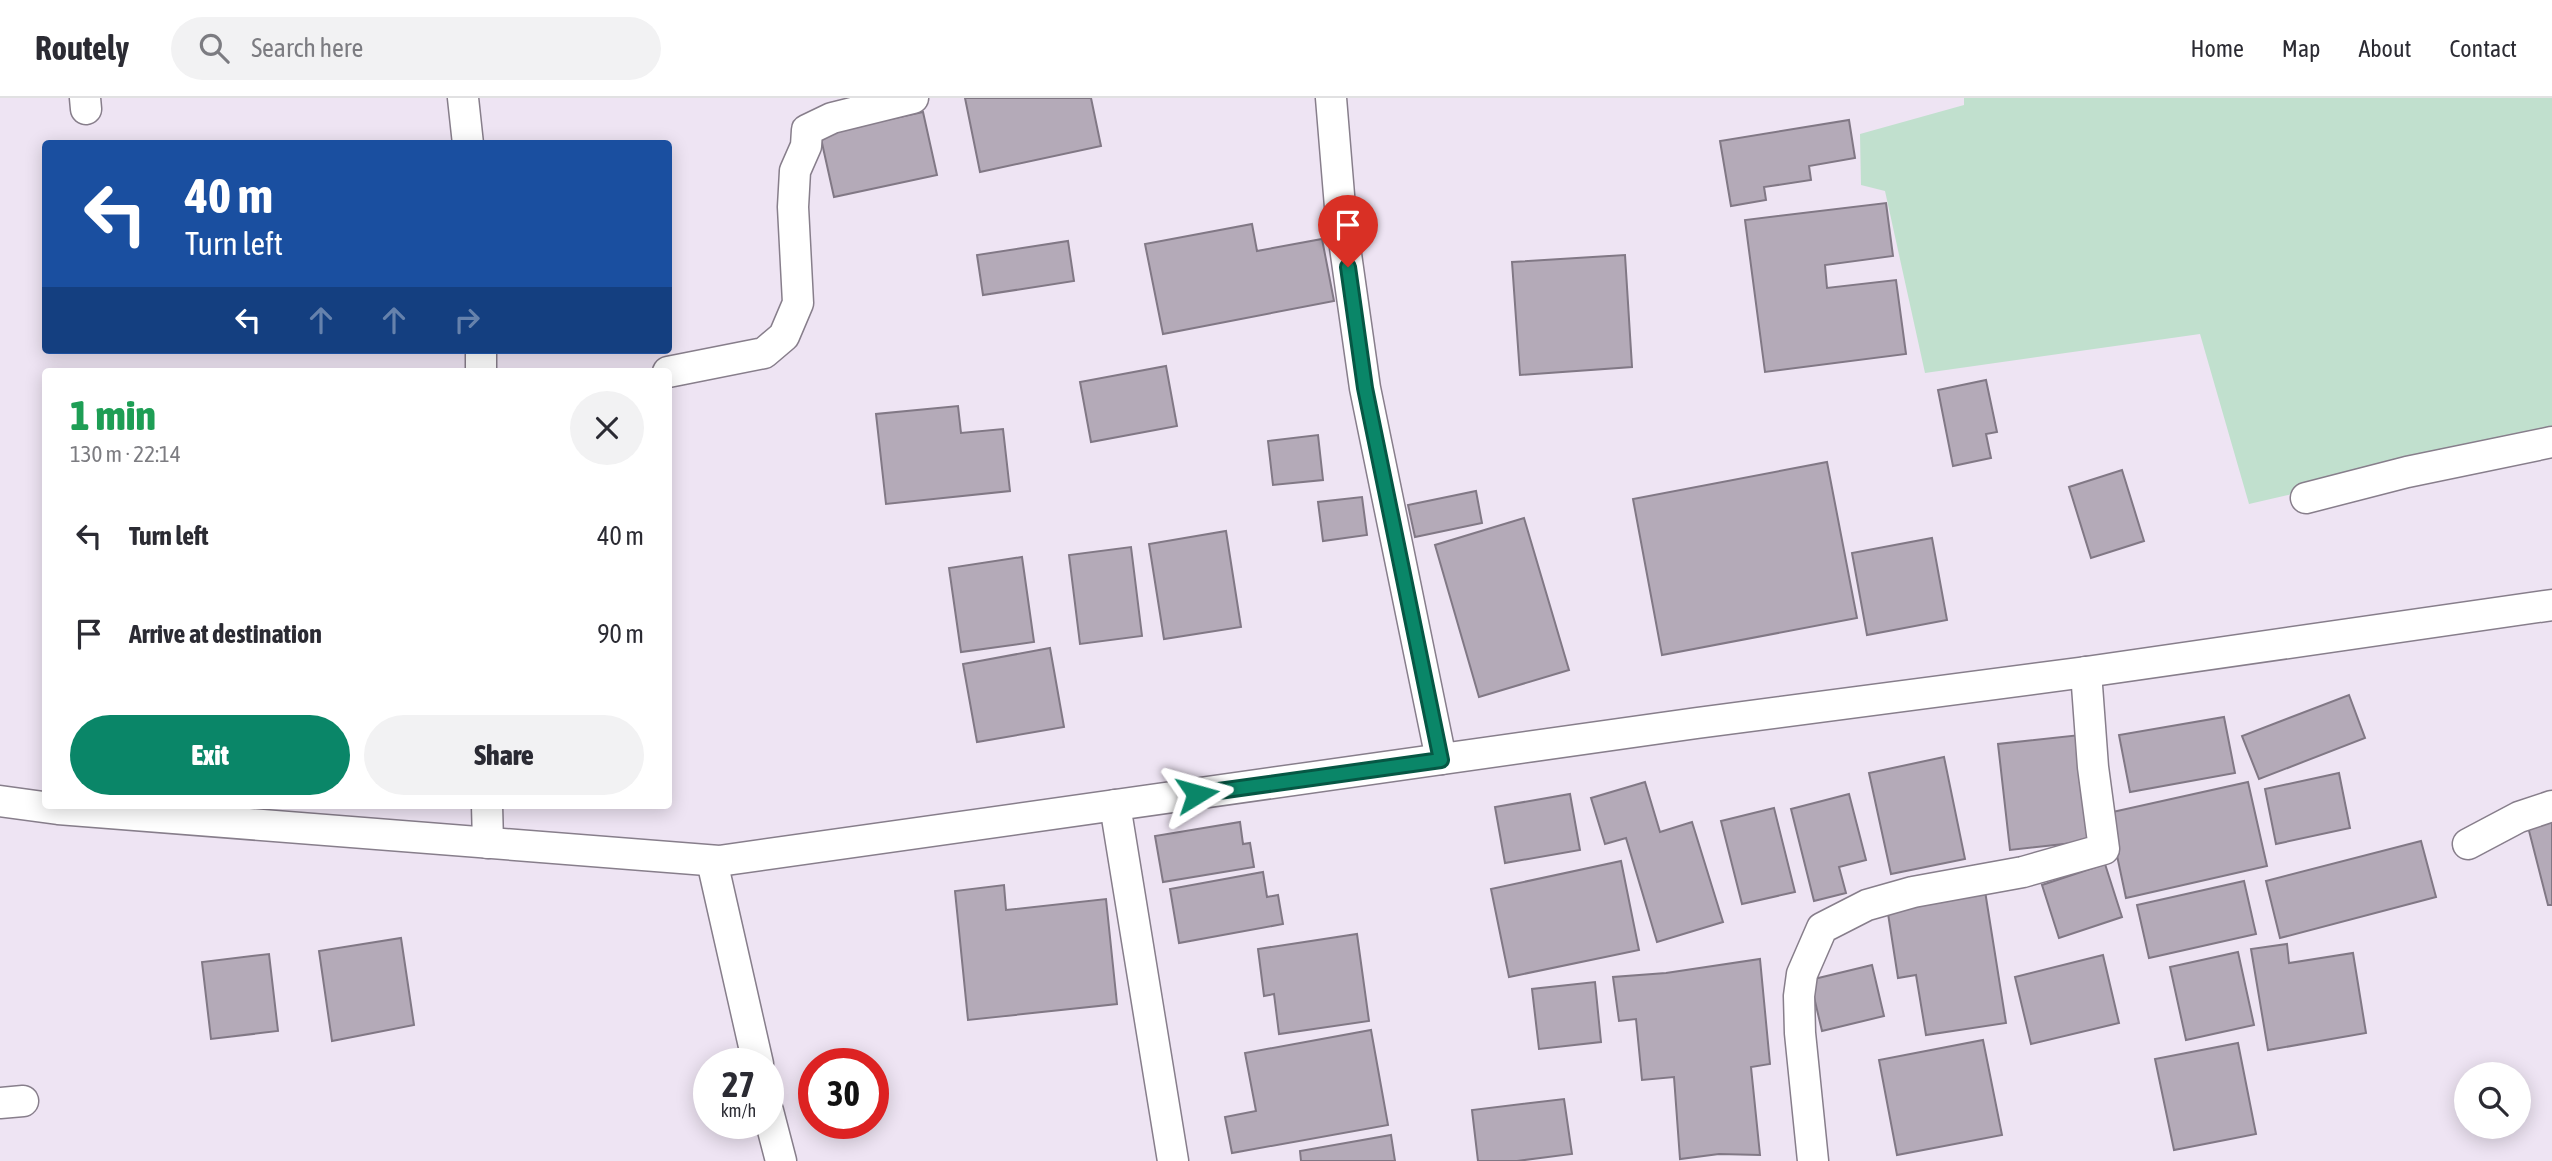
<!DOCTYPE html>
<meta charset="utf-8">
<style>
body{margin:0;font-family:"Asap Condensed",sans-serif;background:#f2f2f3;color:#2b2b33;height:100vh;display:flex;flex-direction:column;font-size:26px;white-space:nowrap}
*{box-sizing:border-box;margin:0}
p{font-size:23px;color:#7c7c81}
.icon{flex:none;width:38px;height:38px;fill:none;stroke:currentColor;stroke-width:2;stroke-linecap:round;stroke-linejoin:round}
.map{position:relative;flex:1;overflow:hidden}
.details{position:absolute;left:42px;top:270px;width:630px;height:441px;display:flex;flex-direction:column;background:#fff;border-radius:7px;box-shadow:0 4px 18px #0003}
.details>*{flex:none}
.guide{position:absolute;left:42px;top:42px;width:630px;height:214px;border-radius:7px;box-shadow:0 4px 18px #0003;background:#1a4fa0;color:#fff;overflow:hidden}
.tools{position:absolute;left:2454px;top:964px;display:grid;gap:14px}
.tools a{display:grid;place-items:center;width:77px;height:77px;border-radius:50%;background:#fff;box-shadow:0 4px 18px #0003;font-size:35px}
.speed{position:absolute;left:693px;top:950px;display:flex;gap:14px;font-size:35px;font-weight:700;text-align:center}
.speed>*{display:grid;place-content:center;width:91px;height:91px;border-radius:50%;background:#fff;box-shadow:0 4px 18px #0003;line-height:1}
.speed small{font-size:18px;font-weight:400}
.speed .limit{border:10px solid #d22;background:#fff;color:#111}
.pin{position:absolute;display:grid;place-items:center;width:60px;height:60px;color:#fff;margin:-72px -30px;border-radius:50% 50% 50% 0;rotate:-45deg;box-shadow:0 0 7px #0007}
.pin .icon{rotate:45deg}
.me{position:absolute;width:77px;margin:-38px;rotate:82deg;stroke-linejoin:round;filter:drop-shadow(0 0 5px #0008)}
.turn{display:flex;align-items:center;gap:24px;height:147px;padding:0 28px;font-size:32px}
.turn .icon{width:91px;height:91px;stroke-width:2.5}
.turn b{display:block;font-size:49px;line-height:60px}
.lanes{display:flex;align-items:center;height:66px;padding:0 28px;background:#0003;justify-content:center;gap:35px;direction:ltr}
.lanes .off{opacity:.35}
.round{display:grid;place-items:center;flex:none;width:74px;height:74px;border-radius:37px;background:#f2f2f3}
.overview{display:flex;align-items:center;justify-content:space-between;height:119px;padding:0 28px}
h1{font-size:42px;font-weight:800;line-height:52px;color:#1e9e55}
.button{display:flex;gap:14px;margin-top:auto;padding:14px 28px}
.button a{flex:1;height:80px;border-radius:42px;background:#0a8668;color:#fff;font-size:28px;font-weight:800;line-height:80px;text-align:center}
.button a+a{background:#f2f2f3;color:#2b2b33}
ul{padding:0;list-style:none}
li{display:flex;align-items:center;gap:21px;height:98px;padding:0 28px}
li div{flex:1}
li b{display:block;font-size:26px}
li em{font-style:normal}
header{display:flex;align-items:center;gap:42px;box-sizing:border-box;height:98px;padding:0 35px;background:#fff;border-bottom:2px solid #e1e1e2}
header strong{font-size:33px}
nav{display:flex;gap:38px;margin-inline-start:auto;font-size:24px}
.search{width:490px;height:63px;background:#f2f2f3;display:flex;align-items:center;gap:18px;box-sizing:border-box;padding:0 24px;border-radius:38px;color:#7c7c81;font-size:26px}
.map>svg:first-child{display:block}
.green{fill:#c1e0ce}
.building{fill:#b4aab8;stroke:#817885;stroke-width:2}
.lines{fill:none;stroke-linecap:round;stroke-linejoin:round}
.minor-casing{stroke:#877e8b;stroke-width:33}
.minor{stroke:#fff;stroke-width:30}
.route-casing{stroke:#065744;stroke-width:18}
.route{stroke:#0a8668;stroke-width:12}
</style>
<header>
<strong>Routely</strong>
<div class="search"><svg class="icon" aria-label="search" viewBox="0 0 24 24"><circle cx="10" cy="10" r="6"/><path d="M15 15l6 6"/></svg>Search here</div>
<nav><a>Home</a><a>Map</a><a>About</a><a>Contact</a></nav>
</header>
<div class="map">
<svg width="2552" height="1063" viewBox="0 0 2552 1063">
<rect width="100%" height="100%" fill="#eee4f3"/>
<polygon class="green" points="1964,0 2552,0 2552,337 2249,406 2200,236 1925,275 1885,93 1861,87 1860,36 1964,7"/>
<g class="building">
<polygon points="965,0 1091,0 1101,48 980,74"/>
<polygon points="923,14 937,77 834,99 820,36"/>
<polygon points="1849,22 1855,60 1809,68 1811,82 1764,89 1766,102 1731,108 1720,43"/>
<polygon points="1886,105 1893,158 1825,167 1827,190 1896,182 1906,256 1765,274 1745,122"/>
<polygon points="1252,126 1257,153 1322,141 1334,203 1163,236 1145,146"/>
<polygon points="1068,143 1074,183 983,197 977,157"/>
<polygon points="1625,157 1632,269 1520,277 1512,164"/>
<polygon points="1166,268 1177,328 1091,344 1080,284"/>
<polygon points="1986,282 1997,334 1986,336 1991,360 1953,368 1938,292"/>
<polygon points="958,308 961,335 1003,331 1010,393 886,406 876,316"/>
<polygon points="1318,337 1323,382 1273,387 1268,343"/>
<polygon points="1827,364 1857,520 1662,557 1633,401"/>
<polygon points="2122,372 2144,443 2091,460 2069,389"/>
<polygon points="1476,393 1482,425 1415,439 1408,407"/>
<polygon points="1362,399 1367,437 1323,443 1318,404"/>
<polygon points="1524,420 1569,572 1479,599 1435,447"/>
<polygon points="1226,433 1241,529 1164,541 1149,446"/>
<polygon points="1932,440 1947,522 1867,537 1852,455"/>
<polygon points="1131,449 1142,538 1080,546 1069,457"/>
<polygon points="1022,459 1034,544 961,554 949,470"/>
<polygon points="1050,550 1064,629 977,644 963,566"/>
<polygon points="2349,597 2365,640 2259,681 2242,638"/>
<polygon points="2224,619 2235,675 2130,694 2119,637"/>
<polygon points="2080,637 2091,743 2010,752 1998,646"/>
<polygon points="1944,659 1965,761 1891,776 1869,675"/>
<polygon points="2339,675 2350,730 2276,746 2265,691"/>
<polygon points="1645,684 1660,734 1692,724 1723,824 1657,844 1626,740 1605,746 1591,700"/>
<polygon points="2248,684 2267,768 2126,800 2108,715"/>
<polygon points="1570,696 1580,752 1505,765 1495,709"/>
<polygon points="1849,696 1866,762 1839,769 1846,795 1814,803 1791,711"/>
<polygon points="1774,710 1795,794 1742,806 1721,723"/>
<polygon points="2552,714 2552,807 2548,807 2526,721"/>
<polygon points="1240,724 1243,746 1250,745 1254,769 1163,784 1155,738"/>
<polygon points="2421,743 2436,799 2280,840 2266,783"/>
<polygon points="1621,763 1639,852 1509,879 1491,791"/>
<polygon points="2105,766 2122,819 2059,840 2042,787"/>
<polygon points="1263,774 1267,799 1278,797 1283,826 1179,845 1170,791"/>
<polygon points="2244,783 2256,836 2149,860 2137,807"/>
<polygon points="1004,787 1006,812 1106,801 1117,906 968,922 955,793"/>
<polygon points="1985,793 2006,925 1926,937 1916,877 1898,880 1887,809"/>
<polygon points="1357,836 1369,923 1279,936 1274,896 1264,898 1258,851"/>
<polygon points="401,840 414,927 332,943 319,853"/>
<polygon points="2287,846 2289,865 2353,855 2366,935 2268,952 2251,851"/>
<polygon points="2238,854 2254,927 2186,942 2170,869"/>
<polygon points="269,856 278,933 211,941 202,864"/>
<polygon points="2103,857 2119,925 2031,946 2015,879"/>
<polygon points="1760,861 1770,966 1751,969 1760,1057 1719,1056 1680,1061 1674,979 1642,982 1636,921 1619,923 1613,879 1666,875"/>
<polygon points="1872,867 1884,918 1822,933 1810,882"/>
<polygon points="1595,884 1601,944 1539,951 1532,891"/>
<polygon points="1371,932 1388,1027 1232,1055 1225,1019 1256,1013 1245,955"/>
<polygon points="1983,942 2002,1037 1897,1057 1879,962"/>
<polygon points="2238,945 2256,1036 2174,1052 2155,961"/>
<polygon points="1564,1001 1572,1056 1517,1063 1478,1063 1472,1012"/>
<polygon points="1391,1037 1395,1063 1301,1063 1300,1053"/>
</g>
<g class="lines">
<defs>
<g id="minor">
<polyline points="85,0 86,11"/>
<polyline points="463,0 468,46"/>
<polyline points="1331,0 1341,121 1365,290 1441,661"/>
<polyline points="481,252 481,273"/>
<polyline points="668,274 764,255 784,238 798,205 793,109 795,73 806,48 807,32 832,20 913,0"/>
<polyline points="2306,400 2407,374 2552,344"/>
<polyline points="0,703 58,711 719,763 1697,625 2086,574 2552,507"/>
<polyline points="487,707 488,745"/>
<polyline points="1115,707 1173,1063"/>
<polyline points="2468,746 2519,719 2552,708"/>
<polyline points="712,763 758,966"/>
<polyline points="0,1005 23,1003"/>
<polyline points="768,1013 781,1063"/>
<polyline points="1813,1063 1800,935 1799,898 1802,876 1822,830 1867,807 1913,794 2023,774 2104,751 2093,669 2086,574"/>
</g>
</defs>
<use href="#minor" class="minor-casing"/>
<use href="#minor" class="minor"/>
</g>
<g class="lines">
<defs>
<polyline id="route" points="1197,696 1441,662 1365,290 1348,169"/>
</defs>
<use href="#route" class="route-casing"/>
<use href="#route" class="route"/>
</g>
</svg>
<div class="tools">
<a><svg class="icon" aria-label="search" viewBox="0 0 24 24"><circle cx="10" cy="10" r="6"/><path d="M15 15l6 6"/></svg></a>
</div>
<div class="speed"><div>27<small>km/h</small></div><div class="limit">30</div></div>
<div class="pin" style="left:1348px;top:169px;background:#d93025"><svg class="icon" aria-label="arrive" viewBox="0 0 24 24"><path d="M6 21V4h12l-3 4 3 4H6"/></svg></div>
<svg class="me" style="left:1197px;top:696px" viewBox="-20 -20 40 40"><path d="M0-17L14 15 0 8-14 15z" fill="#0a8668" stroke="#fff" stroke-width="4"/></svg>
<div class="guide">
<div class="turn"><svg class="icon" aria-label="left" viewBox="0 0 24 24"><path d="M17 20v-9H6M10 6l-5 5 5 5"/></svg><div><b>40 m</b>Turn left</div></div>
<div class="lanes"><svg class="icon" aria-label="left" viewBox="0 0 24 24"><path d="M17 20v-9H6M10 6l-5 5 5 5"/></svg><svg class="icon off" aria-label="ahead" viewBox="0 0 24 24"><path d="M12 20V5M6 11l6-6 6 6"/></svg><svg class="icon off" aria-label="ahead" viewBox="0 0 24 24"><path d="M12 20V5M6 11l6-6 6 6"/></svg><svg class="icon off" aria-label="right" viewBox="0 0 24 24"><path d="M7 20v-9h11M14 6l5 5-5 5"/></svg></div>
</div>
<section class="details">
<div class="overview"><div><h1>1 min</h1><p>130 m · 22:14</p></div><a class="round"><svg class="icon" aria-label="close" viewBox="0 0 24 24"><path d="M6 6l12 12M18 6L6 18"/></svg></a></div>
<ul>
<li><svg class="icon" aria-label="left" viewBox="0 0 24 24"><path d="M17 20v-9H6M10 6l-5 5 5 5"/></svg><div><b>Turn left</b></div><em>40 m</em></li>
<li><svg class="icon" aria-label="arrive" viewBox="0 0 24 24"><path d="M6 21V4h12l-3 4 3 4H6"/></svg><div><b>Arrive at destination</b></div><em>90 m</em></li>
</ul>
<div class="button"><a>Exit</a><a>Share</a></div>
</section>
</div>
